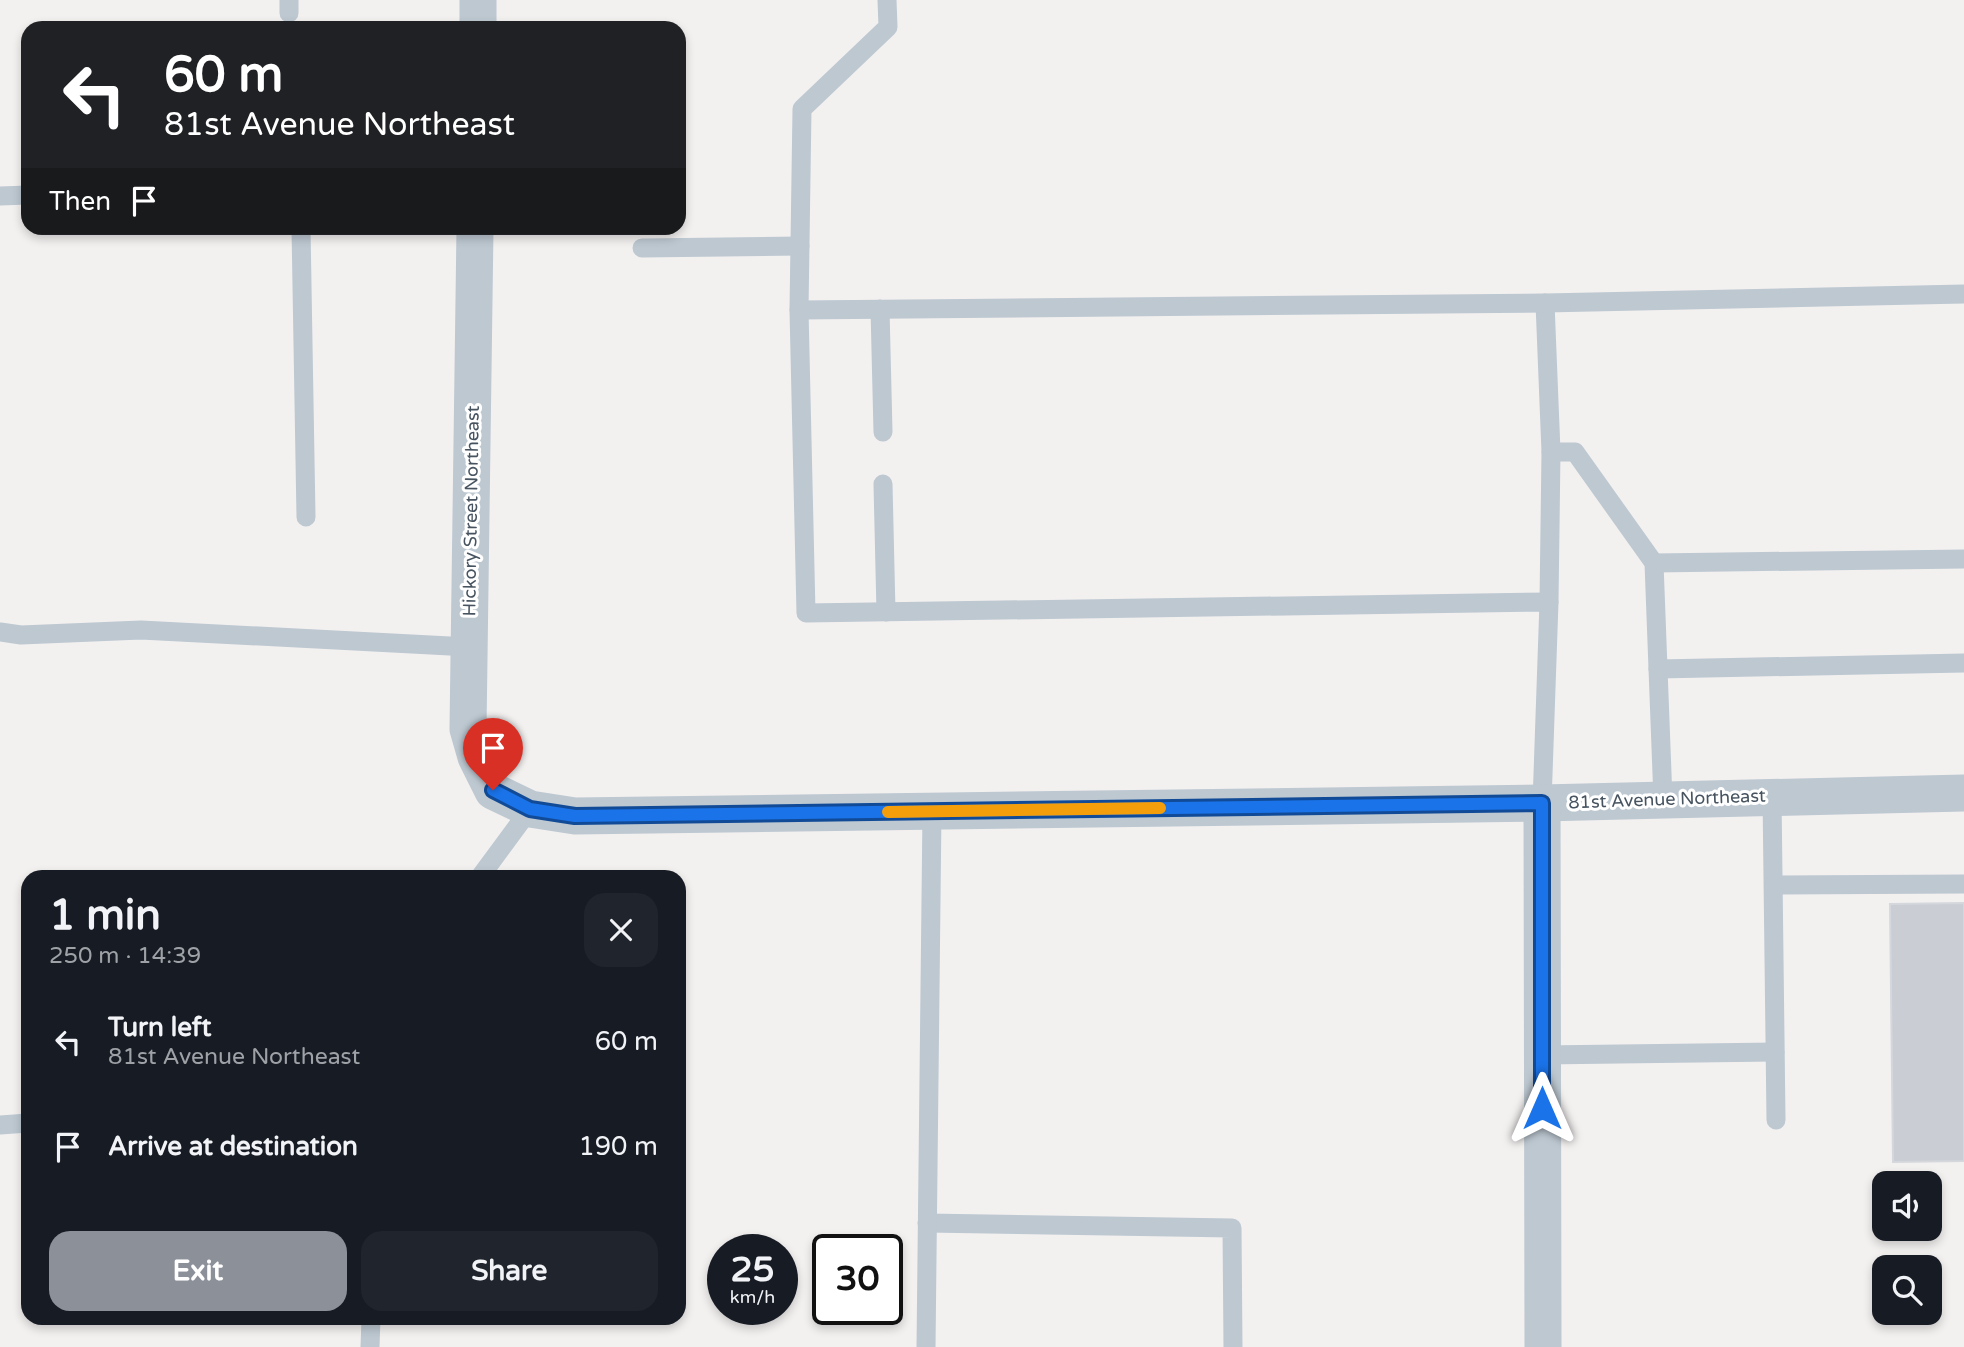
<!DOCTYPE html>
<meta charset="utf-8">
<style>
body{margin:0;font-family:"Varela Round",sans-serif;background:#20242c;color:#f1f3f6;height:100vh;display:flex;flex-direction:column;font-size:26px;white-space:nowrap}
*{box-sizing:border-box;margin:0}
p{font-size:23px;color:#9ea1a6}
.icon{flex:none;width:38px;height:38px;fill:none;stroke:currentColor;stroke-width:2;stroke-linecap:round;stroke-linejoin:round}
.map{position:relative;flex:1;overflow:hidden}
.panel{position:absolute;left:21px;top:870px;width:665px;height:455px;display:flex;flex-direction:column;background:#171b24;border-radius:21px;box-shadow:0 4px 10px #0003}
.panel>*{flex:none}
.hud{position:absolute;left:21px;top:21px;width:665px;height:214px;border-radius:21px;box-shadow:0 4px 10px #0003;background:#202124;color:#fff;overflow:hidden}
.buttons{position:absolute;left:1872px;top:1171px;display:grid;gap:14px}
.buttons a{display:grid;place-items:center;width:70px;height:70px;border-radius:14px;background:#171b24;box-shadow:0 4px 10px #0003;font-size:35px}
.speed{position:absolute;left:707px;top:1234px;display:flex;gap:14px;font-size:35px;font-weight:700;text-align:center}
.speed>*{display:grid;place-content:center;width:91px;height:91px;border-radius:50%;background:#171b24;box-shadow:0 4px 10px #0003;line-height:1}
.speed small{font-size:18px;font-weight:400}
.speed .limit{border:4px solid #111;border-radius:10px;background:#fff;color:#111}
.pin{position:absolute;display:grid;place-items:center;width:60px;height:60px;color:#fff;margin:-72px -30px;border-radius:50% 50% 50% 0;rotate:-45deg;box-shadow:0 0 7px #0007}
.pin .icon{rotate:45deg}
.me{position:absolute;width:77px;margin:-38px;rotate:0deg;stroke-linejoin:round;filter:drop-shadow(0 0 5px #0008)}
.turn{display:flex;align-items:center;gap:24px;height:147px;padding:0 28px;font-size:32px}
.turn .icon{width:91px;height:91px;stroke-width:2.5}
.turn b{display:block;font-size:49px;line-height:60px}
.then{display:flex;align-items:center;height:66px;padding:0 28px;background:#0003;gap:14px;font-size:26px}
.round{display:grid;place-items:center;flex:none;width:74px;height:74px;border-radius:21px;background:#20242c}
.overview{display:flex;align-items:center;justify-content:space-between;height:119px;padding:0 28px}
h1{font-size:42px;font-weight:700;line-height:52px}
.cta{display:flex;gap:14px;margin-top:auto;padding:14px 28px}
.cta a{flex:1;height:80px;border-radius:21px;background:#8c9099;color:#fff;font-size:28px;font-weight:700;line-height:80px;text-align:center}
.cta a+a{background:#20242c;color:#f1f3f6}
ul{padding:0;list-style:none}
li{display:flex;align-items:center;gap:21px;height:105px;padding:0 28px}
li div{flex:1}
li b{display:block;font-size:26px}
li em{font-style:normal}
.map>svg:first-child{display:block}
.building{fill:#cacdd3;stroke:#d4d7dc;stroke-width:2}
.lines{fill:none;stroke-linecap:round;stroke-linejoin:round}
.lane{stroke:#bdc8d1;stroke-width:19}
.street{stroke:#bdc8d1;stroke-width:37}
.route-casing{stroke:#114b97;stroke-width:18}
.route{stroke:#1a73e8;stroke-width:12}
.slow{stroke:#f59e0b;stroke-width:12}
.labels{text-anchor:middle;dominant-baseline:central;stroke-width:6;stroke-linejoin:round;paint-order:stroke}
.street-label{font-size:18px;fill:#475460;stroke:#fff}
</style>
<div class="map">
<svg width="1964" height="1347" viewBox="0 0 1964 1347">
<rect width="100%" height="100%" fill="#f3f0f0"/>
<polygon class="building" points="1964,903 1964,1161 1893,1162 1890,904"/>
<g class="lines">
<g class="lane">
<polyline points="887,0 888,27 802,109 799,310 806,613 1549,602 1542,803"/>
<polyline points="289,13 289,0"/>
<polyline points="0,196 28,195"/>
<polyline points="301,228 306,517"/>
<polyline points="642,248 800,246"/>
<polyline points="1545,303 1551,452 1549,602"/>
<polyline points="880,309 883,432"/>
<polyline points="799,310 1545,303 1964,294"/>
<polyline points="1551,452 1575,452 1654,563 1663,800"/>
<polyline points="883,484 886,612"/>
<polyline points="1654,563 1964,559"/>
<polyline points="0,632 21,635 141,630 469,647"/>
<polyline points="1658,669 1964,663"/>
<polyline points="1772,796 1776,1120"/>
<polyline points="480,877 530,809"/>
<polyline points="1774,885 1964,884"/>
<polyline points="1542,1055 1775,1052"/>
<polyline points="0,1125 28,1123"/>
<polyline points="927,1223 1232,1228 1233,1347"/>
<polyline points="370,1347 371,1318"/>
<polyline points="926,1347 932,811"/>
</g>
<g class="street">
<polyline points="478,28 478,0"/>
<polyline points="475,228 468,729 476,757 493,791 530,809 575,816 1542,803 1964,793"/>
<polyline points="1542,803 1543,1347"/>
</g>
</g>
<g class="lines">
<defs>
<polyline id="route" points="493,790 530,809 575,816 1542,803 1542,1108"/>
</defs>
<use href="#route" class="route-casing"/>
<use href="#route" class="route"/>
<polyline class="slow" points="888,812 1160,808"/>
</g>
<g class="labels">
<g class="street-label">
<text transform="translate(471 511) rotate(-89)">Hickory Street Northeast</text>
<text transform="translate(1667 799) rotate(-2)">81st Avenue Northeast</text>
</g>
</g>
</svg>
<div class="buttons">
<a><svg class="icon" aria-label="sound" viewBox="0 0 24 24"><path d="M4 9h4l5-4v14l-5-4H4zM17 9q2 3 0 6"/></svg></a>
<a><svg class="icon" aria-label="search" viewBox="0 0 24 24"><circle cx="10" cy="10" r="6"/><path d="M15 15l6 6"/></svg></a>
</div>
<div class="speed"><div>25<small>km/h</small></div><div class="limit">30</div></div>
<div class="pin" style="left:493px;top:790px;background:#d93025"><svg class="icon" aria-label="arrive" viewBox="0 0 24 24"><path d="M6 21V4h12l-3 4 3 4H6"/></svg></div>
<svg class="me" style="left:1542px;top:1108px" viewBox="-20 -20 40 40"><path d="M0-17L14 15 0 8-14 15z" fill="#1a73e8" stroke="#fff" stroke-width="4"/></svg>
<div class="hud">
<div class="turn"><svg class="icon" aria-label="left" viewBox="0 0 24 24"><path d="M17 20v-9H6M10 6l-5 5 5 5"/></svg><div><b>60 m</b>81st Avenue Northeast</div></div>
<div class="then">Then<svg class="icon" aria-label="arrive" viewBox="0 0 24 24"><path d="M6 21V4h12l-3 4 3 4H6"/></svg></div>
</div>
<section class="panel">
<div class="overview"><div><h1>1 min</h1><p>250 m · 14:39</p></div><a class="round"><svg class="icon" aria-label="close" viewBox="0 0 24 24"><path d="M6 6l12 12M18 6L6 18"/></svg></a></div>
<ul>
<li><svg class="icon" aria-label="left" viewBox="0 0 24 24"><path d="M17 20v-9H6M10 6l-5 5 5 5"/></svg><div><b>Turn left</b><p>81st Avenue Northeast</p></div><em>60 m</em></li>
<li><svg class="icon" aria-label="arrive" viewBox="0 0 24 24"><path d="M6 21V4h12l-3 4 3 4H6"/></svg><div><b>Arrive at destination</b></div><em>190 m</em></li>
</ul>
<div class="cta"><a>Exit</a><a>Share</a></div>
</section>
</div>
